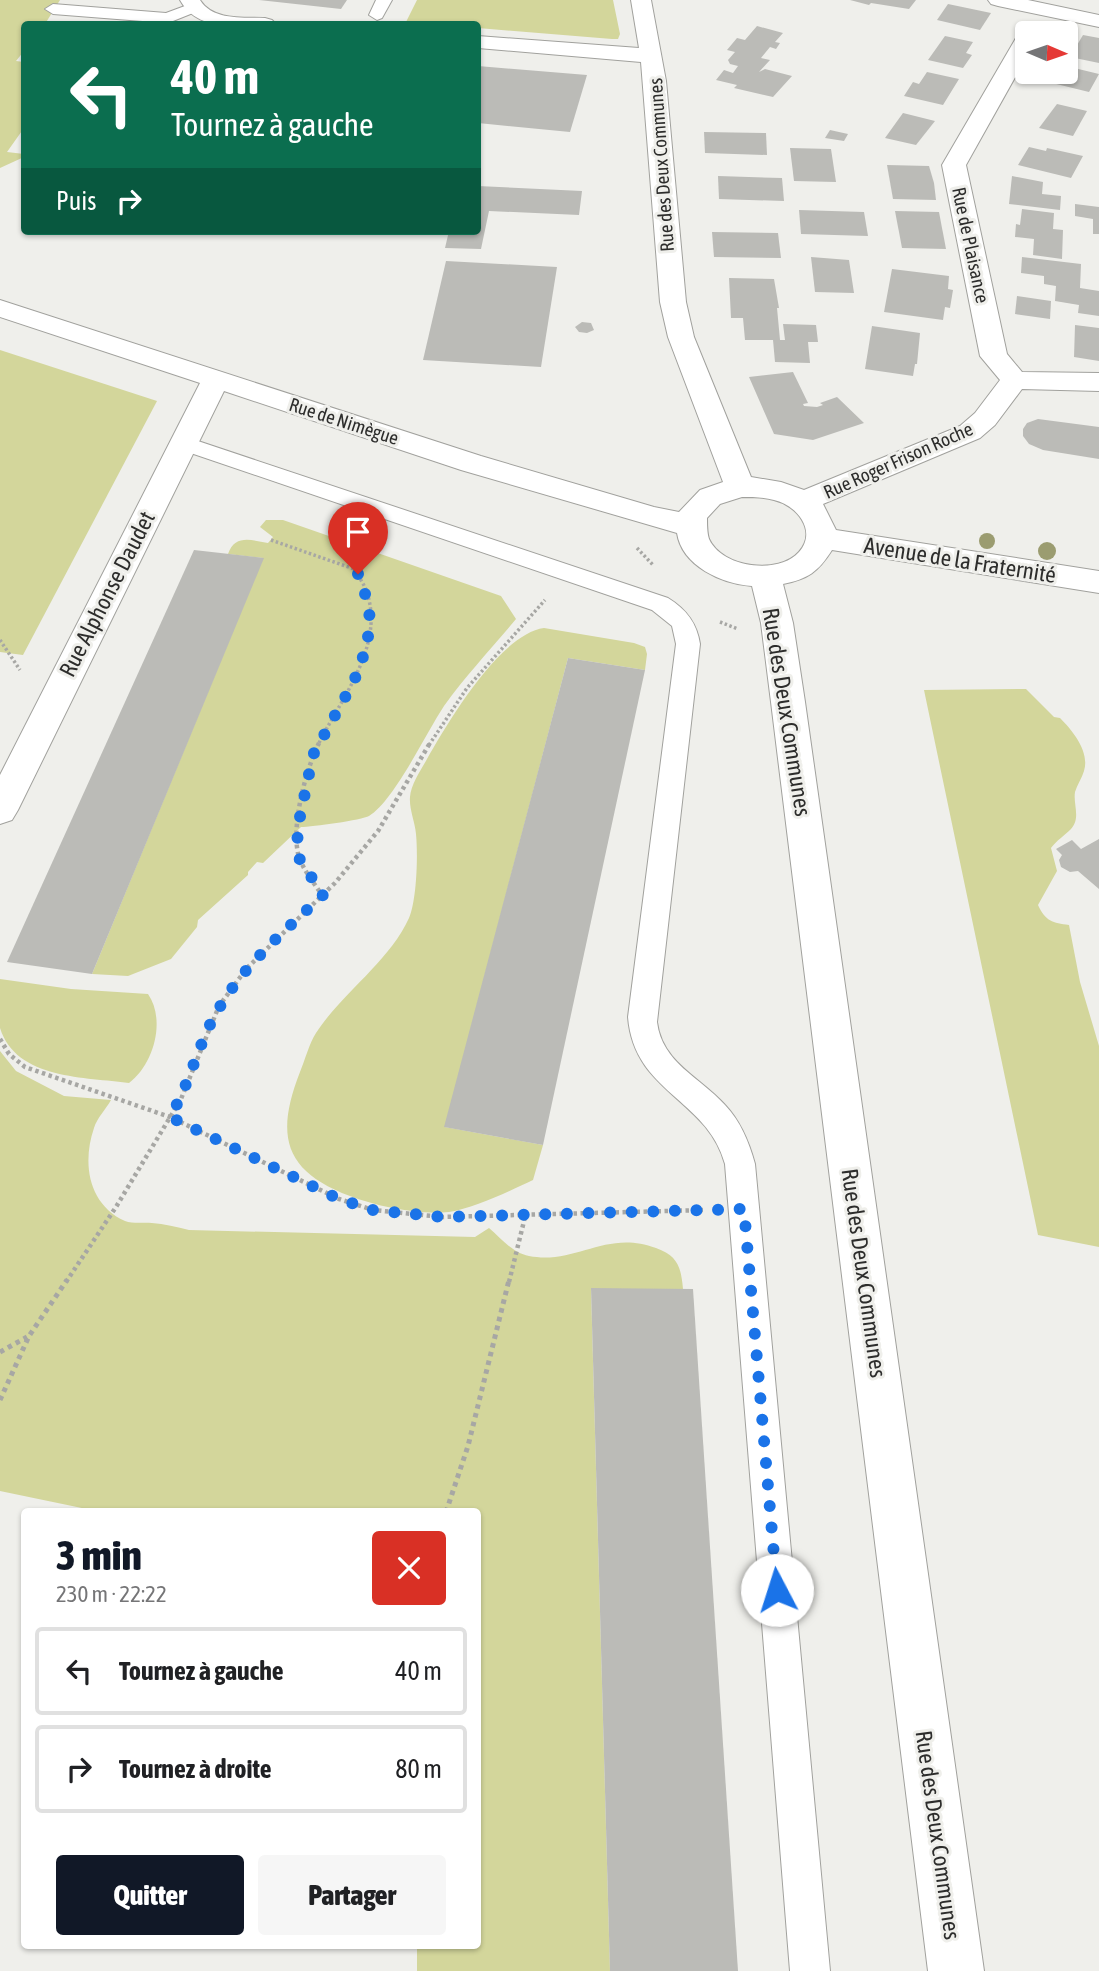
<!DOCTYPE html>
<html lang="fr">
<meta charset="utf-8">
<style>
body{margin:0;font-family:"Asap Condensed",sans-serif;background:#f6f6f6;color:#202124;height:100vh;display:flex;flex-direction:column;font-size:26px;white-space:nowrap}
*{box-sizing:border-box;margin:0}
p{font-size:23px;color:#757577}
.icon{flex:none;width:38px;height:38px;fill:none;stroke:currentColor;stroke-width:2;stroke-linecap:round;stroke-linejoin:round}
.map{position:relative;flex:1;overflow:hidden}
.details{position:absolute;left:21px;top:1508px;width:460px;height:441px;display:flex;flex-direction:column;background:#fff;border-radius:7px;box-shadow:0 2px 5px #0004}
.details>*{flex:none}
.top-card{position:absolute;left:21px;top:21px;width:460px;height:214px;border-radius:7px;box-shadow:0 2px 5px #0004;background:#0b6e4f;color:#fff;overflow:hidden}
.needle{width:46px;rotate:92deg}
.fabs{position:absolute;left:1015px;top:21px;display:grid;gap:14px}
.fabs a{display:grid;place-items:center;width:63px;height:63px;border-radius:7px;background:#fff;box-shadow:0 2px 5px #0004;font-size:35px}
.pin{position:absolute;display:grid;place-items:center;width:60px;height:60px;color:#fff;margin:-72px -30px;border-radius:50% 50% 50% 0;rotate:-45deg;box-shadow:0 0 7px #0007}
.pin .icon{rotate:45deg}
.me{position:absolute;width:77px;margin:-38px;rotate:355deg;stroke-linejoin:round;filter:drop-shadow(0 0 5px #0008)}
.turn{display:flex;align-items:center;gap:24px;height:147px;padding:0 35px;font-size:32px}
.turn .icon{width:91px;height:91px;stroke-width:2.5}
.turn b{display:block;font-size:49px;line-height:60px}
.then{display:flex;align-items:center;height:66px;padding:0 35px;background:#0003;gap:14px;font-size:26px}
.round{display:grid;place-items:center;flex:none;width:74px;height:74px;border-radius:7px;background:#f6f6f6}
.head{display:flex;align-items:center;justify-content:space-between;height:119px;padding:0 35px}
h1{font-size:42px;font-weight:800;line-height:52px;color:#111827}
.action{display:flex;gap:14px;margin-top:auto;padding:14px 35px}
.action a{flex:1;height:80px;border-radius:7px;background:#111827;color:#fff;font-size:28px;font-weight:800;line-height:80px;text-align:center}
.action a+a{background:#f6f6f6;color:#202124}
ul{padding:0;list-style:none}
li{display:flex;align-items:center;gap:21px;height:88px;margin:0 14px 10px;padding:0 21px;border:4px solid #e0e0e0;border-radius:7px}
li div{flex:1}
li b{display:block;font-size:26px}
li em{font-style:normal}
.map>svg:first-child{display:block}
.green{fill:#d3d69b}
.building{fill:#bbbbb7}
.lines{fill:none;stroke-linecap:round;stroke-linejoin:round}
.service-casing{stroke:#a1a19d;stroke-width:2}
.minor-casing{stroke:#a1a19d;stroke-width:2}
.path-far2{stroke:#a7a7a4;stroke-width:3.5;stroke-dasharray:2.5 2.5;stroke-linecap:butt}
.path-far1{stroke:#a7a7a4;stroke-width:4.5;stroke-dasharray:3.5 3.5;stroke-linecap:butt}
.path{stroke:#a7a7a4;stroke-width:5;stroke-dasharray:4.5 4.5;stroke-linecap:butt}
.service{fill:#fff;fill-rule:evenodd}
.minor{fill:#fff;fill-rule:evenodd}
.tree{fill:#9b9c70}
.route{stroke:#1a73e8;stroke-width:12;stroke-dasharray:0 21.6}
.labels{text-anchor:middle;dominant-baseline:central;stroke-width:6;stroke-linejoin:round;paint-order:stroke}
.far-street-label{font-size:19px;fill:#2d2d2c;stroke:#efefeb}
.street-label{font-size:23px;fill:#2d2d2c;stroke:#efefeb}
</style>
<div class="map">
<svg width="1099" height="1971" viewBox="0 0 1099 1971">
<rect width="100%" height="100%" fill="#efefeb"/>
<g class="green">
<polygon points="0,0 60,0 45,24 24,24 24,51 16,61 24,62 24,128 7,152 24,154 24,157 0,168"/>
<polygon points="417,0 613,0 620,34 618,39 612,39 478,28 478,24 406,22"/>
<polygon points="0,350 157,401 23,655 0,652"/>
<path d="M266,520h17l218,76 15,23c-24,29 -50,56 -72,87 -18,27 -50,95 -75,110 -7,4 -57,11 -68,11l-38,36 -6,-1 -9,10v3l-50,45 -1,7 -26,32 -43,17 -36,-2 171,-416 -35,-4c7,-20 23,-14 40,-11l5,-6 -13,-10z"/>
<path d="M544,628l90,15 11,4 2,7 -2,16 -77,-12 -123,469 98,18 -10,35c-23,11 -59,28 -84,32 -30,3 -70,-5 -99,-16 -66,-25 -75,-60 -50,-124 5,-12 9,-28 16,-39 25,-39 73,-71 93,-115 8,-19 9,-64 7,-84 -1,-12 -7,-25 -6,-37 1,-13 11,-27 17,-38 21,-37 73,-125 117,-131z"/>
<path d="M1026,689l28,28 6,1c13,13 30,34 24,53 -2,7 -7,14 -9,21 -2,12 6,26 -4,37 -7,7 -14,11 -20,19l6,23 -19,34c7,16 15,18 31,20l11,57 19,64v201l-61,-12 -114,-545z"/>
<path d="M0,979l71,10 77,5c18,26 6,70 -19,89 -42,-6 -113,-3 -129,-55 0,-13 0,-34 0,-49z"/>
<path d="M0,1051l16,20 48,25 47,4c-5,9 -14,18 -17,28 -12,35 -6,76 31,93 8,3 19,1 27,2 12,1 25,4 37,7l286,7 14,-9c12,10 23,25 40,28 47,9 77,-27 127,-8 22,8 25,19 27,41h-92l19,682h-193v-25h61v-434h-377l-101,-21z"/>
</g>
<g class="building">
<polygon points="259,0 347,0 341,9"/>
<polygon points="850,0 916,0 909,9 871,3 869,5"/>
<polygon points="948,4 991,13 980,30 937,20"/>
<polygon points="757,26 783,33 775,42 780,43 776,49 770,47 761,58 770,60 759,72 765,69 792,76 773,97 734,88 737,85 716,80 724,70 733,73 738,66 730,64 728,60 735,52 727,50 737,38 745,40"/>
<polygon points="1083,35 1099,38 1099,63 1070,57"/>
<polygon points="945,36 973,42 966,53 972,55 963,68 928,60"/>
<polygon points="478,66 587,75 570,132 478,123"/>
<polygon points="1066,66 1099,74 1089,92 1044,81 1050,72 1066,72"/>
<polygon points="927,72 959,79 943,105 904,96 913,82 919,84"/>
<polygon points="1057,104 1087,111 1073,136 1039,128"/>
<polygon points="903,113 935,121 916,145 885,138"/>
<polygon points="830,130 848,134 844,141 825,138"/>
<polygon points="704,132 766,133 767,155 705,153"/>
<polygon points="1029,147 1046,151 1047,148 1083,156 1071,178 1018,165"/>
<polygon points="790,148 831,149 836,182 794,181"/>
<polygon points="887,165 929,166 934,183 936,200 893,199"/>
<polygon points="718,176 782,178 784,201 719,199"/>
<polygon points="1012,176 1043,182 1042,194 1061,196 1060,210 1009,204"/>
<polygon points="478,186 582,191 579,215 489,211 481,249 445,248 449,231 478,231"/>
<polygon points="1075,204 1099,207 1099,234 1093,234 1093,219 1075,216"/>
<polygon points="1022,209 1054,213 1053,229 1063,230 1062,259 1033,255 1034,239 1015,237 1016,224 1020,225"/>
<polygon points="799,210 864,212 868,236 801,234"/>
<polygon points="895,211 939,212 946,249 902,248"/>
<polygon points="712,232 778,233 781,258 714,257"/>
<polygon points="811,257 849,260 854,293 815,292"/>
<polygon points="1022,257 1081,264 1080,288 1099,291 1099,316 1078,313 1079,305 1055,301 1056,286 1044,284 1044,276 1021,273"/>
<polygon points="446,261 557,267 541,367 423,360"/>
<polygon points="892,269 949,276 948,289 953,290 950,308 945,307 943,320 884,312"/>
<polygon points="729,278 774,279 779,308 777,308 780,340 785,340 783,324 816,325 818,342 808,342 810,363 775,362 773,340 745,340 743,318 731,318"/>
<polygon points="1017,296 1051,301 1050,319 1015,314"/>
<polygon points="582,322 591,323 594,330 587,333 579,332 575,327"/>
<polygon points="1075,325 1099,328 1099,361 1074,357"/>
<polygon points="872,326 920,333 917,364 915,364 913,376 865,369"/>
<polygon points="793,372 808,403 803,404 804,406 817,407 823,405 820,403 837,397 864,423 813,440 774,434 749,377"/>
<polygon points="1038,419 1099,427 1099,459 1043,450 1029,444 1023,436 1023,429 1027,423"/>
<polygon points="194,550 264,558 92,974 7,962"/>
<polygon points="568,658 645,670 543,1145 444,1127"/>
<polygon points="1099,839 1099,889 1078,871 1070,872 1061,867 1059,860 1062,855 1056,849 1072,840 1081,849"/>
<polygon points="591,1288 693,1289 738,1971 610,1971"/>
</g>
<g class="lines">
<defs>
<g id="service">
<polygon points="376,0 392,0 382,18 377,20 369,15"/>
<polygon points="193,3 201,8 198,11 168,23 53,14 45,9 53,4 166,13"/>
<path d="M183,436l485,162c18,11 29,25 32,46l-43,378c5,41 43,55 68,83 16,17 24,37 30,59l75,807h-40l-65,-807c-18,-66 -91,-71 -97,-147l48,-373 -4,-18 -20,-16 -476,-162 -3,-5 3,-5z"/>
</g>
<g id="minor">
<path d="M180,0h20c13,21 44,17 65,18l7,2 4,4c-34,3 -78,9 -96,-24z"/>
<path d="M631,0h20l15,81 20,221 8,35 57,140 30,5 23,8 156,-64 15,-13 25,-33 -20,-24 -38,-191 74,-127 3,-5h15h-7v23l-61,109 41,189 15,18 77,1v18l-77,-2 -27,36 -15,13 -157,66 13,26 263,41v22l-267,-43c-14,22 -24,29 -49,34l10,39 12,79 179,1269h-56l-157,-1269 -10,-79 -9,-37c-30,-2 -70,-20 -75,-53l-216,-63 -237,-79 -206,419 -6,10 -12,4v-49l200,-392 -200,-66v-17l481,156 173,51 25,5 21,-22 23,-8 -55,-145 -8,-35 -19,-240 -163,-14v-12l161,12zM742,497c10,0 22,0 32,3 22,5 44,30 25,52 -20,23 -77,16 -90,-13 -2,-6 -2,-15 -2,-21l13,-14z"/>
<polygon points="988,0 1028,0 1099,15 1099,27 998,6 991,4"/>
</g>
</defs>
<use href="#service" class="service-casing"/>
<use href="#minor" class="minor-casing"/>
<g class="path-far2">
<path d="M271,540l83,29c4,7 11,16 13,24 18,53 -27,107 -49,152"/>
<polyline points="637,548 653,565"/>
<polyline points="358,574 373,552"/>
<polyline points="720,622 738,629"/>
<polyline points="0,640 20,670"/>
<polyline points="429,745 467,688 545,600"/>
</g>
<g class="path-far1">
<path d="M319,743c-13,26 -29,85 -20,114 5,14 15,26 23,38"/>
<polyline points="0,1039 9,1054 25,1067 170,1117 339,1199 373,1210 442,1217 705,1210"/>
<polyline points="66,1282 116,1207 181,1099 219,1006 247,968 335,883 378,831 430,743"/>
<polyline points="509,1282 526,1213"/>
</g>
<g class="path">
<polyline points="0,1352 27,1337"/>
<polyline points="0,1400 29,1336 67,1280"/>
<polyline points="446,1512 468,1446 509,1280"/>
</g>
<use href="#service" class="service"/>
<use href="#minor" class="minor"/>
</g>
<g class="tree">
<circle cx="987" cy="541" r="8"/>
<circle cx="1047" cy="551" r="9"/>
</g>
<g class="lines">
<path class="route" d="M358,574l4,5 8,39 -3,28 -13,35 -41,74 -16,76 2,27 24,37c-36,34 -76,67 -102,110 -22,34 -30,77 -51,112l169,82 34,11 69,7 302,-8 33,381"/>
</g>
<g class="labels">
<g class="far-street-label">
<text transform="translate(661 165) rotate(-94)">Rue des Deux Communes</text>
<text transform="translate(971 245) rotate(78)">Rue de Plaisance</text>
<text transform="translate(344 421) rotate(18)">Rue de Nimègue</text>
<text transform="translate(898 460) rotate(-24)">Rue Roger Frison Roche</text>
</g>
<g class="street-label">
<text transform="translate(960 560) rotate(9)">Avenue de la Fraternité</text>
<text transform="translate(107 594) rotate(-63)">Rue Alphonse Daudet</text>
<text transform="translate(787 712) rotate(81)">Rue des Deux Communes</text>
<text transform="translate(864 1273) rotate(82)">Rue des Deux Communes</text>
<text transform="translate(938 1835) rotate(82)">Rue des Deux Communes</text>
</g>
</g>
</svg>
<div class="fabs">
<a><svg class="needle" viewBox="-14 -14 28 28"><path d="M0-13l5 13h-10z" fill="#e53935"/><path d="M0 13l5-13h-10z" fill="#757577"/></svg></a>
</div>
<div class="pin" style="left:358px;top:574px;background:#d93025"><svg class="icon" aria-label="arrive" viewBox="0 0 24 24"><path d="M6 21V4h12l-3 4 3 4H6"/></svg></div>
<svg class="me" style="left:777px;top:1590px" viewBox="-20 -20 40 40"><circle r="19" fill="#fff"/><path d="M0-13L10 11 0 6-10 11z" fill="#1a73e8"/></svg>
<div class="top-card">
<div class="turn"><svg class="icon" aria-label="left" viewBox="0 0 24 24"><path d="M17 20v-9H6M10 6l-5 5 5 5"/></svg><div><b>40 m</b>Tournez à gauche</div></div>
<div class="then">Puis<svg class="icon" aria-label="right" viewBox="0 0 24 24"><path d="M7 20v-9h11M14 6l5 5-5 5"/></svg></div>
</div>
<section class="details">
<div class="head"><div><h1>3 min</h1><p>230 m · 22:22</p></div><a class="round" style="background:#d93025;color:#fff"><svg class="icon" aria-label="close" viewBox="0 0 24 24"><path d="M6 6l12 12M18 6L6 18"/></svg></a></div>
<ul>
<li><svg class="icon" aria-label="left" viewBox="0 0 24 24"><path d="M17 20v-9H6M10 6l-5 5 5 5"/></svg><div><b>Tournez à gauche</b></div><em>40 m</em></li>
<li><svg class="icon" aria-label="right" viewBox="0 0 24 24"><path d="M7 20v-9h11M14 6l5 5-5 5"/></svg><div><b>Tournez à droite</b></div><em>80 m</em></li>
</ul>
<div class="action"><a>Quitter</a><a>Partager</a></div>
</section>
</div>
